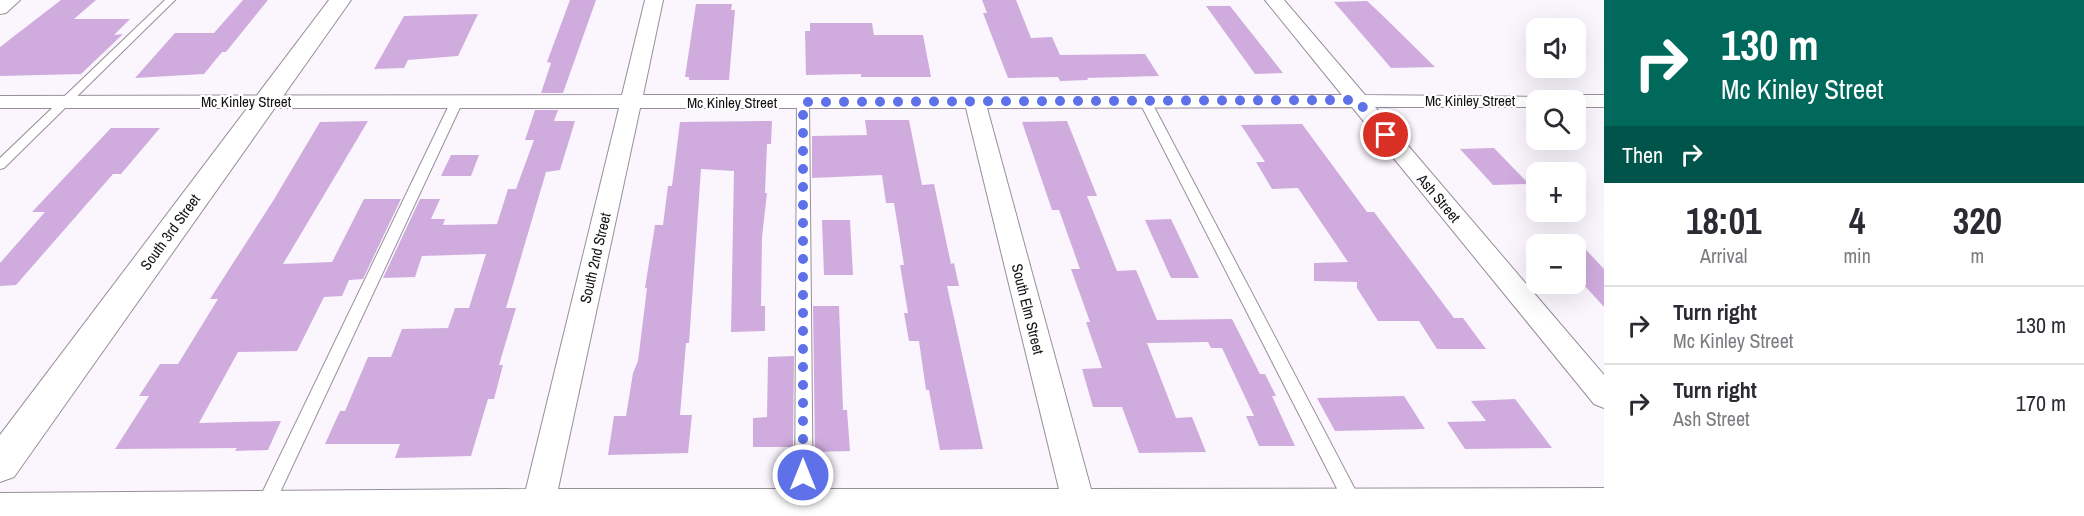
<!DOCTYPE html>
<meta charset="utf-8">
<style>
body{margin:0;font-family:"Archivo Narrow",sans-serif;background:#f2f2f3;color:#2b2b33;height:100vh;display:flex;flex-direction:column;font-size:22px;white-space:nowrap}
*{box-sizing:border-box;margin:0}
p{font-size:20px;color:#7c7c81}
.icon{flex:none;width:33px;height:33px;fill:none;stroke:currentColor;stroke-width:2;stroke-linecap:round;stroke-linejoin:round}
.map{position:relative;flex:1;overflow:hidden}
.sheet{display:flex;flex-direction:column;background:#fff;width:480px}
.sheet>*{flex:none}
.guide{background:#00695c;color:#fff;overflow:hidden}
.fabs{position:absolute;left:1526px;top:18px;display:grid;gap:12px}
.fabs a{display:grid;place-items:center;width:60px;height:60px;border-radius:12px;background:#fff;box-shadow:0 6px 24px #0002;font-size:30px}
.pin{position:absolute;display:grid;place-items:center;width:51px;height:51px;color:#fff;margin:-26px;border:3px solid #fff;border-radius:50%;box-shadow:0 2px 6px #0007}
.me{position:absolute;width:66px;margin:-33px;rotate:0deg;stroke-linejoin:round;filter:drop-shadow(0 0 4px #0008)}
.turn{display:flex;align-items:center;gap:21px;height:126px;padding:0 18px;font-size:27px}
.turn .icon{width:78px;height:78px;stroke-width:2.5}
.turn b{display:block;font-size:42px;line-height:51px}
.then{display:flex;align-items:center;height:57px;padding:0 18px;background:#0003;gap:12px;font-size:22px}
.eta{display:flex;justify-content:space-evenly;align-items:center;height:102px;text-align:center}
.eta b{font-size:36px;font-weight:700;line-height:42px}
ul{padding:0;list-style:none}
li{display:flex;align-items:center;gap:18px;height:78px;padding:0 18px;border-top:2px solid #e1e1e2}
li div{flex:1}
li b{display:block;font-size:22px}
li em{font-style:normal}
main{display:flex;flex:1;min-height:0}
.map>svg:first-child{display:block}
.building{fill:#d0acde}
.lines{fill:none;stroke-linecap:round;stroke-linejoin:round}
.service-casing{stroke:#978f9a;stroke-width:2}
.minor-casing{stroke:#978f9a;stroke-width:2}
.tertiary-casing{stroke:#978f9a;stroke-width:2}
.service{fill:#fff;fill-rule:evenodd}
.minor{fill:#fff;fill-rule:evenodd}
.tertiary{fill:#fff;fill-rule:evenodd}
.route{stroke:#5e71e8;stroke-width:10;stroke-dasharray:0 18}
.labels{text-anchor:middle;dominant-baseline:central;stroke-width:4.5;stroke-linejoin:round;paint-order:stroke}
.street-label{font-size:15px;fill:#151216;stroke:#fff}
</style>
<main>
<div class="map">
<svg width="1604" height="516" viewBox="0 0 1604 516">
<rect width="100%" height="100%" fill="#fbf5fe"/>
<g class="building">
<polygon points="61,0 96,0 74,19 130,19 114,35 123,34 81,74 0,76 0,47"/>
<polygon points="243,0 268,0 226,52 222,52 204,74 135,78 175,33 214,33"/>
<polygon points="570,0 596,0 563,93 541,93 551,63 547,62"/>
<polygon points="982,0 1016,0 1031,38 1052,37 1060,55 1145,54 1159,76 1087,78 1088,80 1060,81 1058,77 1008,78 983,13 987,13"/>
<polygon points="1367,1 1378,11 1435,67 1391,68 1334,2"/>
<polygon points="696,4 732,4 731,10 735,10 729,80 689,80 689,77 685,77"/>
<polygon points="1206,6 1230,6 1283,73 1255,74"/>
<polygon points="478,14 458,56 408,60 404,68 374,69 404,16"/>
<polygon points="810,23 872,23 874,35 923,35 931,77 861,77 861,74 806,75 805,31 810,31"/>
<polygon points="535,110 558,110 554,121 575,121 560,170 546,172 506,308 516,308 499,365 503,365 494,399 488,399 471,456 395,458 400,444 325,444 340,411 345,411 368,357 391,357 402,329 448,328 455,308 469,308 486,254 422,256 415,277 383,278 420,199 440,199 431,219 445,219 443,225 497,224 508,189 516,189 534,140 525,140"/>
<polygon points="865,120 909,120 922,185 934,184 951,264 954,263 959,286 947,286 983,449 940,450 929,390 926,390 919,341 909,341 904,313 908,313 900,265 904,265 894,203 886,203 882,175 812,178 812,136 867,135"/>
<polygon points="368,121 283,264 332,262 364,199 401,199 363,279 349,280 342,296 324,297 297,351 238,352 199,423 281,421 268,450 235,451 237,448 115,449 149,396 139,396 160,364 178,364 218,299 210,299 273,201 320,122"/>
<polygon points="772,121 771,144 767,144 765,193 767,193 762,237 761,306 765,306 765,331 731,332 734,171 701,169 689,343 686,343 680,415 692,415 688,453 608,455 614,416 626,416 633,373 638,361 647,288 645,288 655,225 663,225 668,186 672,186 680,122"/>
<polygon points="1067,121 1097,196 1087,196 1117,271 1136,270 1157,320 1232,319 1260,374 1265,374 1276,396 1272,396 1295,446 1259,446 1246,416 1254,416 1222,348 1211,348 1208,342 1147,343 1176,418 1192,417 1206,452 1139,453 1122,407 1093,407 1082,369 1102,368 1086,322 1090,322 1071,269 1080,269 1059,210 1052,210 1022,122"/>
<polygon points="1302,124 1367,212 1374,212 1454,318 1463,318 1486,349 1437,349 1419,321 1378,321 1357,288 1357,282 1314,281 1314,263 1348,262 1298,188 1272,189 1256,162 1265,162 1241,125"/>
<polygon points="111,128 160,128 121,174 113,174 16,285 0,286 0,263 45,212 32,212"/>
<polygon points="1494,148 1529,184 1493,185 1460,149"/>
<polygon points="451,155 479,155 471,176 441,176"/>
<polygon points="1171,219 1199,278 1171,278 1145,220"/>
<polygon points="822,220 850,220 853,275 824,275"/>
<polygon points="1575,238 1604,269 1604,307 1575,275"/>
<polygon points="813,306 839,306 843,410 847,410 850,451 815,452"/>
<polygon points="794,356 793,447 753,447 753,418 767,417 768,357"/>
<polygon points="1404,396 1425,429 1335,431 1317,398"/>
<polygon points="1515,399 1552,448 1465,449 1447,422 1486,421 1471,401"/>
</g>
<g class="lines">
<defs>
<g id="service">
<polygon points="165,0 175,0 4,168 0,169 0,158"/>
<polygon points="457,98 463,101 269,516 251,516 451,101"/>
<polygon points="1145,98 1151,101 1369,516 1351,516 1139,101"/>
<polygon points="803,99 809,102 813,516 795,516 797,102"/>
</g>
<g id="minor">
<polygon points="0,0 20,0 6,13 0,14"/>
<path d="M645,0h18l-20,95h699l-77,-95h19l81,95 178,2 3,3h-10v7h-161l229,268v33l-10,-4 -242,-297 -365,1 104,381 513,-1v28h-1604v-23l526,-4 93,-381h-619v-12l622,-1zM640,108h326l93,381h-501z"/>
<polygon points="1575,95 1604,95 1604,107 1575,107 1575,100 1565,100 1568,97"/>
</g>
<polygon id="tertiary" points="329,0 351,0 14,477 0,482 0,435"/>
</defs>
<use href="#service" class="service-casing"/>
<use href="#minor" class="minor-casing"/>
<use href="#tertiary" class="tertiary-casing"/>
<use href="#service" class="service"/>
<use href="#minor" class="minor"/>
<use href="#tertiary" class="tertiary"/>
</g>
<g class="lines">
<polyline class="route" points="803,475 803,102 1357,100 1386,135"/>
</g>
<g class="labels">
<g class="street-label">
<text x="1470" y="100">Mc Kinley Street</text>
<text x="246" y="101">Mc Kinley Street</text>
<text x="732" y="102">Mc Kinley Street</text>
<text transform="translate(1439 198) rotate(50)">Ash Street</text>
<text transform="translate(170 232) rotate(-54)">South 3rd Street</text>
<text transform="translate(595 258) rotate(-77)">South 2nd Street</text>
<text transform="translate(1028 309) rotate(76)">South Elm Street</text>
</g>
</g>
</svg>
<div class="fabs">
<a><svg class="icon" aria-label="sound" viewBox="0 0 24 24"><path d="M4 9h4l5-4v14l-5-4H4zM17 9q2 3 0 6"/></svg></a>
<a><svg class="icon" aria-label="search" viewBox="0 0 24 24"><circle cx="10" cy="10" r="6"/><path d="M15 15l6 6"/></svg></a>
<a>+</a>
<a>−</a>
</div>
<div class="pin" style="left:1386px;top:135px;background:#d93025"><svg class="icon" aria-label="arrive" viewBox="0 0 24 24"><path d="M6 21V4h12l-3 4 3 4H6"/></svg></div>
<svg class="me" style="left:803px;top:475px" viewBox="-20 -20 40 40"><circle r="17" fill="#5e71e8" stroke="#fff" stroke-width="3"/><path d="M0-11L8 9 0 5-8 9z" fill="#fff"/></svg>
</div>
<section class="sheet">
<div class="guide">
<div class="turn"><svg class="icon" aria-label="right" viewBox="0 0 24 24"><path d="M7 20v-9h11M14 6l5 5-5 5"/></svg><div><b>130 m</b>Mc Kinley Street</div></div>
<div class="then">Then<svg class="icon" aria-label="right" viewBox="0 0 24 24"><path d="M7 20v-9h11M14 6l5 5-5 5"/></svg></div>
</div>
<div class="eta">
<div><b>18:01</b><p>Arrival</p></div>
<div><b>4</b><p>min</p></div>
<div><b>320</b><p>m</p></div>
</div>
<ul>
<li><svg class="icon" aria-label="right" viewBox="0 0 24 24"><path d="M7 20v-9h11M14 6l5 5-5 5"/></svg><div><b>Turn right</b><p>Mc Kinley Street</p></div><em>130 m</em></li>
<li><svg class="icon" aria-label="right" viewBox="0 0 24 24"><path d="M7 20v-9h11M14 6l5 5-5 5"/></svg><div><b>Turn right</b><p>Ash Street</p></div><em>170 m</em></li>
</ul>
</section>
</main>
